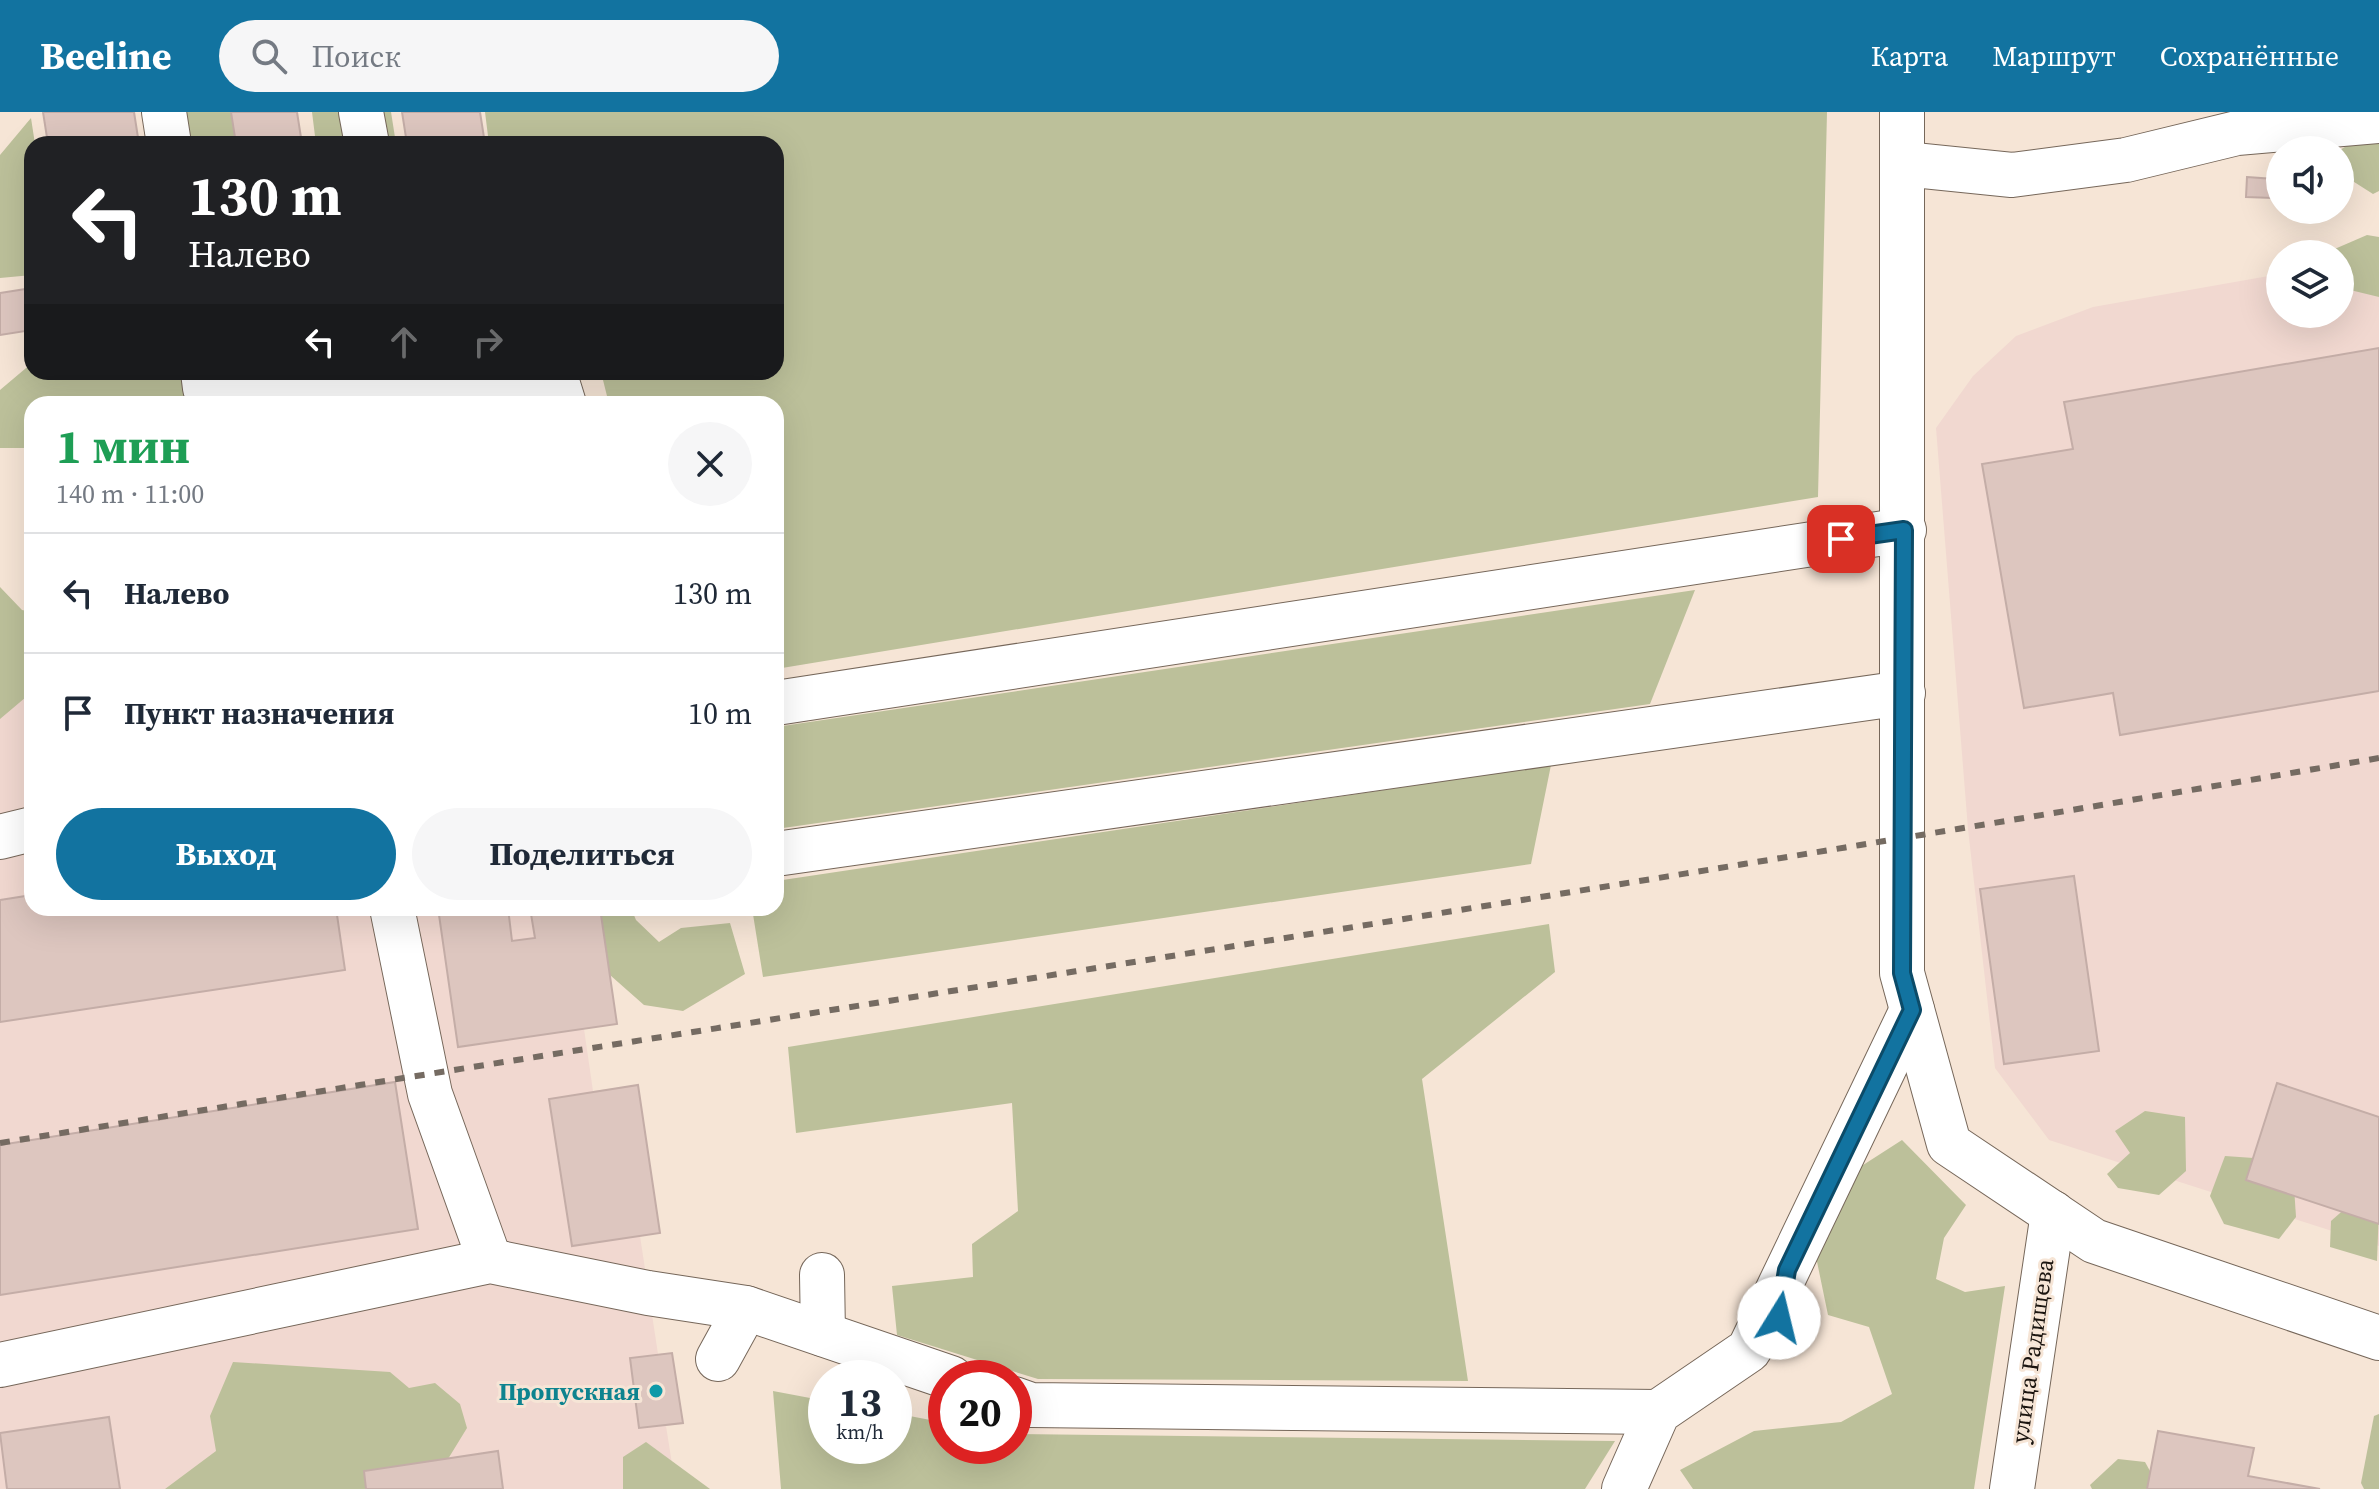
<!DOCTYPE html>
<html lang="ru">
<meta charset="utf-8">
<style>
body{margin:0;font-family:"Source Serif 4",serif;background:#f6f6f7;color:#1f2937;height:100vh;display:flex;flex-direction:column;font-size:30px;white-space:nowrap}
*{box-sizing:border-box;margin:0}
p{font-size:26px;color:#747a83}
.icon{flex:none;width:44px;height:44px;fill:none;stroke:currentColor;stroke-width:2;stroke-linecap:round;stroke-linejoin:round}
.map{position:relative;flex:1;overflow:hidden}
.side{position:absolute;left:24px;top:284px;width:760px;height:520px;display:flex;flex-direction:column;background:#fff;border-radius:24px;box-shadow:0 8px 32px #0002}
.side>*{flex:none}
.top-card{position:absolute;left:24px;top:24px;width:760px;height:244px;border-radius:24px;box-shadow:0 8px 32px #0002;background:#202124;color:#fff;overflow:hidden}
.tools{position:absolute;left:2266px;top:24px;display:grid;gap:16px}
.tools a{display:grid;place-items:center;width:88px;height:88px;border-radius:50%;background:#fff;box-shadow:0 8px 32px #0002;font-size:40px}
.speed{position:absolute;left:808px;top:1248px;display:flex;gap:16px;font-size:40px;font-weight:700;text-align:center}
.speed>*{display:grid;place-content:center;width:104px;height:104px;border-radius:50%;background:#fff;box-shadow:0 8px 32px #0002;line-height:1}
.speed small{font-size:20px;font-weight:400}
.speed .limit{border:12px solid #d22;background:#fff;color:#111}
.pin{position:absolute;display:grid;place-items:center;width:68px;height:68px;color:#fff;margin:-34px;border-radius:16px;box-shadow:0 4px 12px #0006}
.me{position:absolute;width:88px;margin:-44px;rotate:9deg;stroke-linejoin:round;filter:drop-shadow(0 0 6px #0008)}
.turn{display:flex;align-items:center;gap:28px;height:168px;padding:0 32px;font-size:36px}
.turn .icon{width:104px;height:104px;stroke-width:2.5}
.turn b{display:block;font-size:56px;line-height:68px}
.lanes{display:flex;align-items:center;height:76px;padding:0 32px;background:#0003;justify-content:center;gap:40px;direction:ltr}
.lanes .off{opacity:.35}
.round{display:grid;place-items:center;flex:none;width:84px;height:84px;border-radius:42px;background:#f6f6f7}
.headline{display:flex;align-items:center;justify-content:space-between;height:136px;padding:0 32px}
h1{font-size:48px;font-weight:700;line-height:60px;color:#1e9e55}
.action{display:flex;gap:16px;margin-top:auto;padding:16px 32px}
.action a{flex:1;height:92px;border-radius:48px;background:#1273a0;color:#fff;font-size:32px;font-weight:700;line-height:92px;text-align:center}
.action a+a{background:#f6f6f7;color:#1f2937}
ul{padding:0;list-style:none}
li{display:flex;align-items:center;gap:24px;height:120px;padding:0 32px;border-top:2px solid #e0e1e3}
li div{flex:1}
li b{display:block;font-size:30px}
li em{font-style:normal}
header{display:flex;align-items:center;gap:48px;box-sizing:border-box;height:112px;padding:0 40px;background:#1273a0;color:#fff}
header strong{font-size:38px}
nav{display:flex;gap:44px;margin-inline-start:auto;font-size:28px}
.search{width:560px;height:72px;background:#f6f6f7;display:flex;align-items:center;gap:20px;box-sizing:border-box;padding:0 28px;border-radius:44px;color:#747a83;font-size:30px}
.map>svg:first-child{display:block}
.industrial{fill:#f1d8d0}
.green{fill:#bcc09a}
.building{fill:#ddc6bf;stroke:#c4ada7;stroke-width:2}
.lines{fill:none;stroke-linecap:round;stroke-linejoin:round}
.minor-casing{stroke:#76675a;stroke-width:46}
.minor{stroke:#fff;stroke-width:44}
.rail{stroke:#756b62;stroke-width:6;stroke-dasharray:10 10;stroke-linecap:butt}
.route-casing{stroke:#0c4b68;stroke-width:20}
.route{stroke:#1273a0;stroke-width:14}
.culture-dot{fill:#0f9aa8;stroke:#f6e5d6;stroke-width:3}
.labels{text-anchor:middle;dominant-baseline:central;stroke-width:6;stroke-linejoin:round;paint-order:stroke}
.street-label{font-size:24px;fill:#1a140f;stroke:#f6e5d6}
.culture-label{font-size:24px;font-weight:bold;fill:#0d838f;stroke:#f6e5d6;text-anchor:end}
</style>
<header>
<strong>Beeline</strong>
<div class="search"><svg class="icon" aria-label="search" viewBox="0 0 24 24"><circle cx="10" cy="10" r="6"/><path d="M15 15l6 6"/></svg>Поиск</div>
<nav><a>Карта</a><a>Маршрут</a><a>Сохранённые</a></nav>
</header>
<div class="map">
<svg width="2379" height="1377" viewBox="0 0 2379 1377">
<rect width="100%" height="100%" fill="#f6e5d6"/>
<g class="industrial">
<polygon points="2379,144 2379,1134 2049,1028 1995,956 1968,717 1936,316 1973,264 2016,224 2093,195 2280,162 2280,202 2340,202 2340,151"/>
<polygon points="32,526 32,796 600,796 617,912 584,917 593,979 638,973 660,1121 640,1124 658,1242 672,1241 683,1311 666,1314 676,1377 0,1377 0,532"/>
</g>
<g class="green">
<polygon points="176,0 263,0 269,32 161,32"/>
<polygon points="312,0 391,0 396,32 316,32"/>
<polygon points="485,0 1827,0 1818,385 776,557 776,292 609,292 601,260 776,260 776,32 489,32"/>
<polygon points="31,6 35,32 32,32 32,163 0,166 0,43"/>
<polygon points="2379,14 2379,79 2373,82 2340,61 2340,38"/>
<polygon points="2367,123 2379,125 2379,185 2346,177 2340,163 2340,142 2331,142 2330,139"/>
<polygon points="32,251 32,260 241,260 231,292 32,292 32,336 0,336 0,278"/>
<polygon points="0,475 22,498 32,500 32,580 0,607"/>
<polygon points="1695,478 1650,592 776,717 776,615"/>
<polygon points="1551,653 1531,752 763,865 752,796 776,796 776,769"/>
<polygon points="583,796 631,796 636,808 659,830 681,816 730,811 745,862 683,899 644,893 593,848"/>
<polygon points="1549,812 1555,860 1422,967 1468,1269 1038,1267 897,1223 892,1174 973,1165 972,1132 1018,1099 1012,991 796,1021 788,935"/>
<polygon points="2145,999 2185,1005 2186,1059 2159,1083 2118,1076 2107,1062 2130,1041 2115,1019"/>
<polygon points="1902,1028 1966,1093 1944,1126 1936,1167 1965,1180 2005,1174 1974,1377 1693,1377 1680,1358 1754,1319 1841,1310 1892,1282 1869,1215 1828,1203 1815,1140 1860,1055"/>
<polygon points="2225,1044 2268,1047 2293,1060 2296,1105 2279,1127 2224,1112 2210,1084"/>
<polygon points="2356,1087 2379,1095 2377,1149 2330,1135 2331,1109"/>
<polygon points="233,1250 390,1260 409,1276 435,1271 460,1292 467,1316 440,1360 395,1377 165,1377 216,1339 210,1304"/>
<polygon points="773,1279 826,1289 826,1334 894,1334 894,1301 946,1311 946,1334 1014,1334 1014,1322 1615,1329 1585,1377 781,1377"/>
<polygon points="2379,1302 2379,1377 2364,1377 2361,1371 2374,1304"/>
<polygon points="646,1330 710,1377 623,1377 623,1345"/>
<polygon points="2118,1347 2145,1350 2160,1377 2092,1377 2090,1373"/>
</g>
<g class="building">
<polygon points="43,0 134,0 139,32 48,32"/>
<polygon points="231,0 297,0 302,32 236,32"/>
<polygon points="402,0 480,0 485,32 407,32"/>
<polygon points="2247,65 2274,67 2273,86 2246,85"/>
<polygon points="32,176 32,218 0,223 0,181"/>
<polygon points="2379,236 2379,579 2120,623 2113,581 2024,596 1982,352 2073,337 2064,290"/>
<polygon points="2074,764 2099,939 2004,952 1980,777"/>
<polygon points="32,783 32,796 336,796 345,858 0,910 0,788"/>
<polygon points="438,796 508,796 512,829 535,826 530,796 600,796 617,912 458,935"/>
<polygon points="395,970 418,1117 0,1183 0,1033"/>
<polygon points="2277,971 2379,1005 2379,1112 2246,1068"/>
<polygon points="638,973 660,1121 572,1134 549,987"/>
<polygon points="672,1241 683,1311 639,1316 630,1246"/>
<polygon points="109,1305 120,1377 7,1377 0,1321"/>
<polygon points="2158,1319 2254,1336 2248,1364 2320,1377 2147,1377"/>
<polygon points="498,1339 503,1377 366,1377 364,1359"/>
</g>
<g class="lines">
<defs>
<g id="minor">
<polyline points="164,0 169,32"/>
<polyline points="361,0 367,32"/>
<polyline points="1902,0 1902,861 1949,1032 2094,1129 2379,1226"/>
<polyline points="1904,52 2012,63 2126,48 2237,21 2379,9"/>
<polyline points="203,260 205,276 555,263 564,292"/>
<polyline points="776,591 1904,418"/>
<polyline points="0,725 32,717"/>
<polyline points="776,742 1903,581"/>
<polyline points="392,796 430,982 490,1149"/>
<polyline points="822,1163 823,1222"/>
<polyline points="718,1247 746,1196"/>
<polyline points="0,1253 490,1149 648,1181 746,1196 951,1266"/>
<polyline points="1014,1287 1031,1293 1658,1300"/>
<polyline points="1624,1377 1658,1300 1749,1238 1912,898"/>
<polyline points="2012,1377 2053,1101"/>
</g>
</defs>
<use href="#minor" class="minor-casing"/>
<use href="#minor" class="minor"/>
<path class="rail" d="M0,1031c793,-129 1587,-249 2379,-385"/>
</g>
<g class="lines">
<defs>
<polyline id="route" points="1779,1206 1787,1158 1912,898 1902,861 1904,418 1841,427"/>
</defs>
<use href="#route" class="route-casing"/>
<use href="#route" class="route"/>
</g>
<circle class="culture-dot" cx="656" cy="1279" r="8"/>
<g class="labels">
<g class="street-label">
<text transform="translate(2032 1239) rotate(-82)">улица Радищева</text>
</g>
<g class="culture-label">
<text x="640" y="1279">Пропускная</text>
</g>
</g>
</svg>
<div class="tools">
<a><svg class="icon" aria-label="sound" viewBox="0 0 24 24"><path d="M4 9h4l5-4v14l-5-4H4zM17 9q2 3 0 6"/></svg></a>
<a><svg class="icon" aria-label="layers" viewBox="0 0 24 24"><path d="M12 4l9 5-9 5-9-5zM3 14l9 5 9-5"/></svg></a>
</div>
<div class="speed"><div>13<small>km/h</small></div><div class="limit">20</div></div>
<div class="pin" style="left:1841px;top:427px;background:#d93025"><svg class="icon" aria-label="arrive" viewBox="0 0 24 24"><path d="M6 21V4h12l-3 4 3 4H6"/></svg></div>
<svg class="me" style="left:1779px;top:1206px" viewBox="-20 -20 40 40"><circle r="19" fill="#fff"/><path d="M0-13L10 11 0 6-10 11z" fill="#1273a0"/></svg>
<div class="top-card">
<div class="turn"><svg class="icon" aria-label="left" viewBox="0 0 24 24"><path d="M17 20v-9H6M10 6l-5 5 5 5"/></svg><div><b>130 m</b>Налево</div></div>
<div class="lanes"><svg class="icon" aria-label="left" viewBox="0 0 24 24"><path d="M17 20v-9H6M10 6l-5 5 5 5"/></svg><svg class="icon off" aria-label="ahead" viewBox="0 0 24 24"><path d="M12 20V5M6 11l6-6 6 6"/></svg><svg class="icon off" aria-label="right" viewBox="0 0 24 24"><path d="M7 20v-9h11M14 6l5 5-5 5"/></svg></div>
</div>
<section class="side">
<div class="headline"><div><h1>1 мин</h1><p>140 m · 11:00</p></div><a class="round"><svg class="icon" aria-label="close" viewBox="0 0 24 24"><path d="M6 6l12 12M18 6L6 18"/></svg></a></div>
<ul>
<li><svg class="icon" aria-label="left" viewBox="0 0 24 24"><path d="M17 20v-9H6M10 6l-5 5 5 5"/></svg><div><b>Налево</b></div><em>130 m</em></li>
<li><svg class="icon" aria-label="arrive" viewBox="0 0 24 24"><path d="M6 21V4h12l-3 4 3 4H6"/></svg><div><b>Пункт назначения</b></div><em>10 m</em></li>
</ul>
<div class="action"><a>Выход</a><a>Поделиться</a></div>
</section>
</div>
